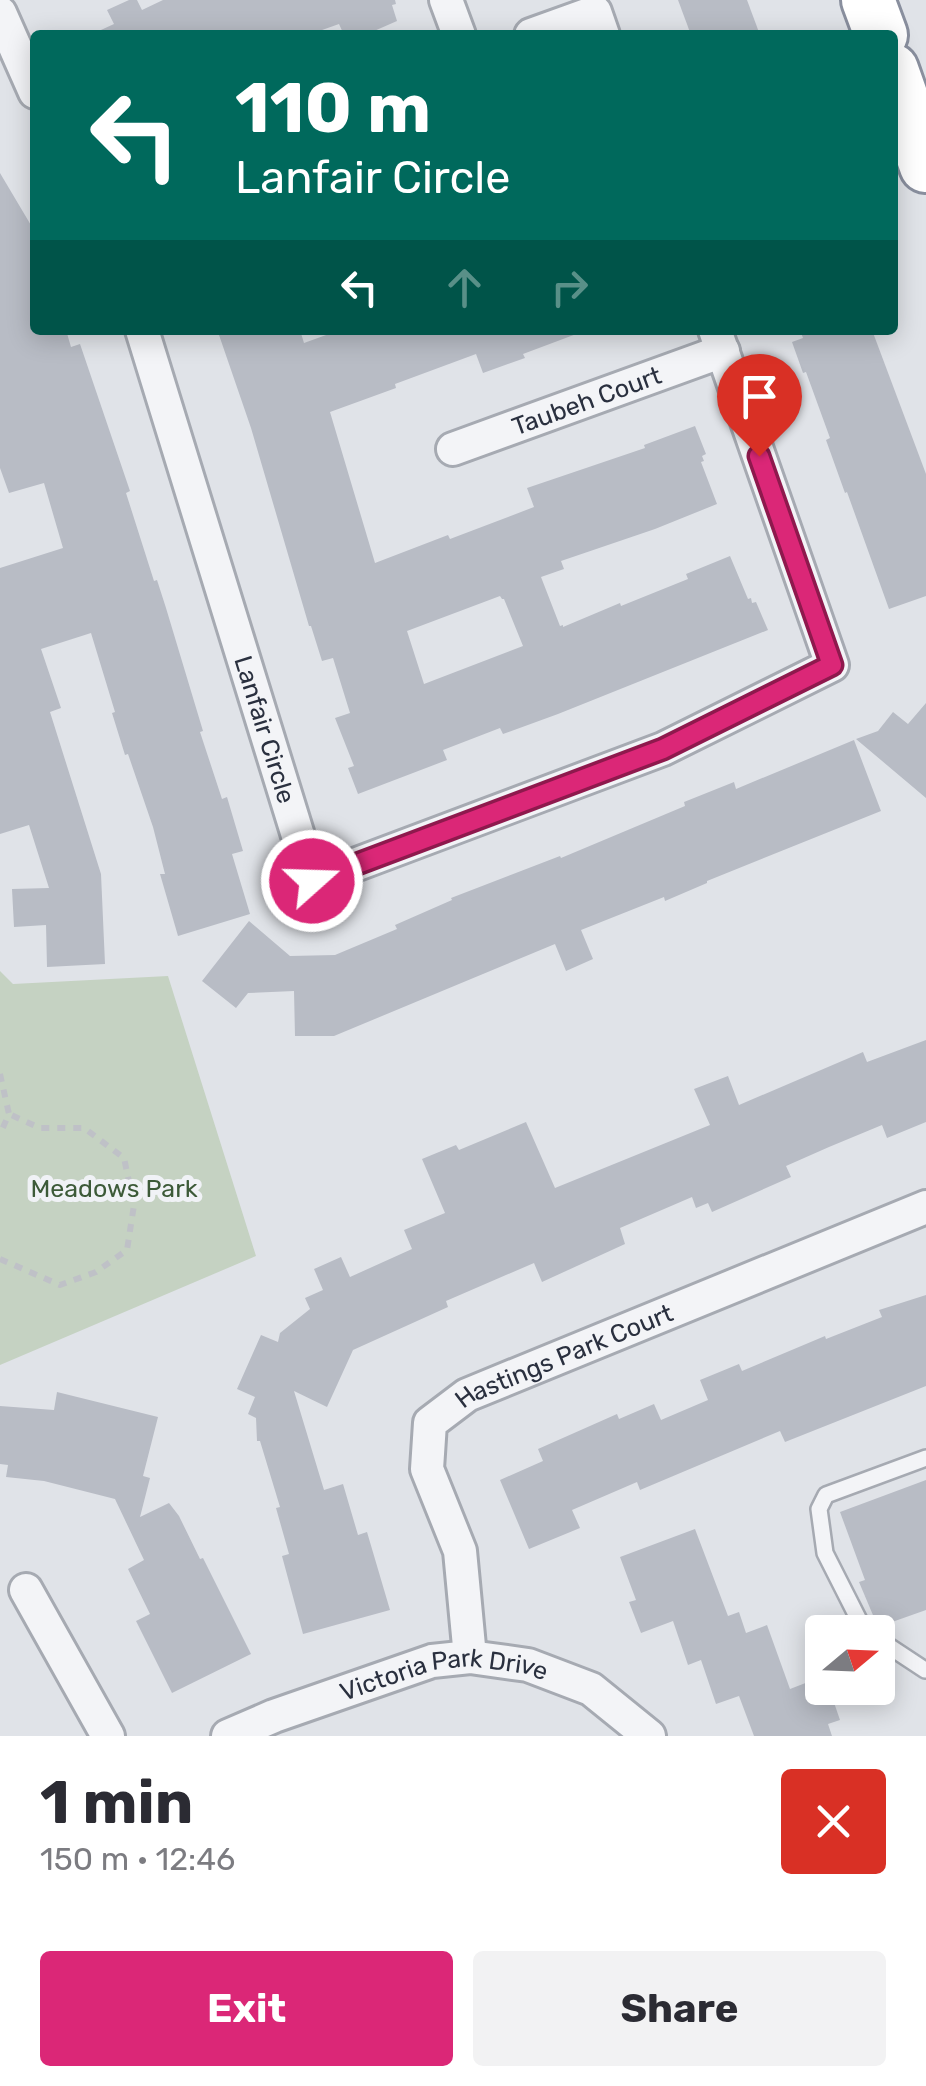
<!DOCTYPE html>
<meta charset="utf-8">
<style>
body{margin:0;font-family:Rubik,sans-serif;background:#f2f2f3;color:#2b2b33;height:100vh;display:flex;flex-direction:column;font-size:38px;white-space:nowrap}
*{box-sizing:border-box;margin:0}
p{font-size:32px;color:#7c7c81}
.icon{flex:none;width:55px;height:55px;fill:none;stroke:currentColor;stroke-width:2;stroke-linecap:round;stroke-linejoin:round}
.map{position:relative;height:1736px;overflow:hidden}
.details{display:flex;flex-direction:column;background:#fff;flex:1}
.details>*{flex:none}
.hud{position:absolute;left:30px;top:30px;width:868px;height:305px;border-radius:10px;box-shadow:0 5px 25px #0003;background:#00695c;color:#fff;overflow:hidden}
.needle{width:65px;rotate:71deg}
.tools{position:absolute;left:805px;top:1615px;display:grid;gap:20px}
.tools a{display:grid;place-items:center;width:90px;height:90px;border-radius:10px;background:#fff;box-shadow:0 5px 25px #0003;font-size:50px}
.pin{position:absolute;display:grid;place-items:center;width:85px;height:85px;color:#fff;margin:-102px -42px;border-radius:50% 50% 50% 0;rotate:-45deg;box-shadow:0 0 10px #0007}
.pin .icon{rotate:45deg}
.me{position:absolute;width:110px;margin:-55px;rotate:70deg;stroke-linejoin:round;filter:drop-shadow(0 0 8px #0008)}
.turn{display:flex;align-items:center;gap:35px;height:210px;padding:0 40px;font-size:45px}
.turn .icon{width:130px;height:130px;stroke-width:2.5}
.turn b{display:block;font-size:70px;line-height:85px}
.lanes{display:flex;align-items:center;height:95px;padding:0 40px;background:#0003;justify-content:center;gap:50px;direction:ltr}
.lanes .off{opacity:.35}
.round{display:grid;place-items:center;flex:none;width:105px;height:105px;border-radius:10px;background:#f2f2f3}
.overview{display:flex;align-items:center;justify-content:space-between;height:170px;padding:0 40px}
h1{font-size:60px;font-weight:700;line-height:75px}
.button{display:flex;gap:20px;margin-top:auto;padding:20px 40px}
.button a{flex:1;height:115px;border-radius:10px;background:#db2777;color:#fff;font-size:40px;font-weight:700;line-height:115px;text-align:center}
.button a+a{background:#f2f2f3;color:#2b2b33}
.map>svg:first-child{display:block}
.green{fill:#c5d2c2}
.building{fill:#b8bcc5;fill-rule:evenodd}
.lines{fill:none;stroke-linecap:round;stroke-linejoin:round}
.service-casing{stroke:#a6aab2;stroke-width:20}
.minor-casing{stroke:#a6aab2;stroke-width:38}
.trunk-casing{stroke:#898f9e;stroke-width:58}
.path{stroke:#bfc1c7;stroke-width:6;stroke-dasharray:8 8;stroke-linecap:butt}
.service{stroke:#f3f4f7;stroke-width:15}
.minor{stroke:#f3f4f7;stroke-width:32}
.trunk{stroke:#fff;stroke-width:52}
.route-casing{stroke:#8e194d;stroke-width:25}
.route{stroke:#db2777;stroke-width:18}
.labels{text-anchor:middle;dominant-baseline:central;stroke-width:10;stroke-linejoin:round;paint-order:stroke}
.street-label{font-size:25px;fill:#2a303f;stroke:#f0f2f6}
.park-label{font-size:25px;fill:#3c5a38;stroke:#f0f2f6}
</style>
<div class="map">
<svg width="926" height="1736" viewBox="0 0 926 1736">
<rect width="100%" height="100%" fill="#e0e3e8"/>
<polygon class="green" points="0,971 13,984 168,976 256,1256 0,1365"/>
<g class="building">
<polygon points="129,0 137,0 142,10 163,0 395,0 396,4 392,5 397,21 365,35 344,35 339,24 308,35 90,35 114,24 107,10"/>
<polygon points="678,0 747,0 760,35 691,35"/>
<polygon points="0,173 35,232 35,330 66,330 71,347 80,344 130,491 126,493 154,581 157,580 166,608 203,731 200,732 222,799 227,797 243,851 232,854 250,914 178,936 160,874 165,874 153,827 128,754 125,755 112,713 115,712 91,633 41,649 61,708 50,712 101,874 105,964 47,967 46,925 14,927 12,889 49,888 29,825 0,834 0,568 63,548 44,483 9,493 0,468"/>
<path d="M233,330h67l4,13 36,-13h239v3l-56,21 2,4 -42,15 -7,-19 -81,30 1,4 -66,24 45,151 73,-28 2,4 84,-32 -7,-19 118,-40 -1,-3 51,-19 11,28 -4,2 2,5 -3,1 16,42 -62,25 -94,32 3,8 -23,8 19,49 3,-1v2l57,-24 1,3 67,-27 -2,-5 44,-18 18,43 3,-1 1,5 4,-1 12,28 -210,84 -55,20 -3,-6 -57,22 4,10 -89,34 -10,-26 6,-2 -19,-48 15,-5 -17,-55 -11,3 -11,-35h-2l-58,-198 -32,-93zM500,596l2,3h2l19,47 -99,38 -17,-53z"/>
<polygon points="800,330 872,330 926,474 926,596 889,609 847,492 845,493 826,440 830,438 806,372 803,373 792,342 803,338"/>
<polygon points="926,703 926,798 856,739 878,731 893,712 908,724"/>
<polygon points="854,740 881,811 707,881 707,883 665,901 664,897 581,930 593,959 566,971 555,944 334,1036 295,1036 294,991 248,993 236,1008 202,981 249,921 290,956 335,955 397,929 395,925 452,900 451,898 560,856 561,858 685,806 684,802 734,782 736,789"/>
<polygon points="926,1040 926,1122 887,1138 882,1125 829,1147 786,1166 791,1177 712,1212 708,1203 696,1208 692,1197 620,1228 625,1244 542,1282 534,1263 446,1301 448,1307 353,1350 327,1407 294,1391 324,1490 343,1484 358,1535 367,1532 390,1610 303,1634 282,1556 289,1554 276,1508 280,1507 260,1441 257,1441 256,1418 248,1414 255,1397 237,1389 261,1335 278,1342 280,1333 310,1309 305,1298 323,1290 314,1269 341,1257 350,1277 412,1249 404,1230 445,1213 422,1159 456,1145 459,1150 526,1122 555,1188 710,1125 694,1089 728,1076 739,1105 863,1052 867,1062"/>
<polygon points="926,1295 926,1386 785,1442 780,1431 640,1490 637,1482 572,1510 580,1528 529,1549 500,1480 543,1461 538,1449 617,1414 619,1419 654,1404 661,1420 708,1400 700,1380 739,1364 742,1371 825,1336 826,1339 882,1317 879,1310"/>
<polygon points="57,1392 158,1417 143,1476 150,1478 140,1517 169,1503 179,1516 200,1559 203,1558 251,1654 172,1693 136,1621 150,1614 128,1569 144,1560 115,1499 44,1481 6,1477 8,1465 0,1464 0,1406 54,1410"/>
<polygon points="926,1480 926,1610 878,1627 859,1582 865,1580 840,1512"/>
<polygon points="695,1529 728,1616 739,1612 746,1633 767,1625 790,1689 821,1677 822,1688 829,1688 840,1720 828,1724 832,1736 754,1736 739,1696 716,1704 701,1660 688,1665 673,1621 641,1633 629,1602 636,1600 620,1557"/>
</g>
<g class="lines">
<defs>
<g id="service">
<polyline points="868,1632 864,1630 825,1553 819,1509 826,1495 926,1458"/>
<polyline points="878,1639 925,1670"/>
</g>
<g id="minor">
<polyline points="446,0 459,35"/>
<polyline points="0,13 35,92"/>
<polyline points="531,35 595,12 603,35"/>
<path id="s1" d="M142,330l170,551 351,-132 169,-84 -117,-335"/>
<path id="s2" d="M453,449l270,-98"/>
<polyline points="26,1590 108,1736"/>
<path id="s3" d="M470,1657l-10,-106 -33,-82 3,-46 37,-28 459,-188"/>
<path id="s4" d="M228,1736l46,-20 158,-55 38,-4 58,8 63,24 58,47"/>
</g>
<g id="trunk">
<polyline points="868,0 881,35"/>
<polyline points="892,70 926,166"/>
</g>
</defs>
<use href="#service" class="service-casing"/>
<use href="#minor" class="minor-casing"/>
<use href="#trunk" class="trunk-casing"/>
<g class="path">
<polyline points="0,1074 9,1114 0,1134"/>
<polyline points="0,1259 60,1285 96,1272 127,1250 134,1205 124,1158 84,1128 40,1128 9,1114"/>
</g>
<use href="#service" class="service"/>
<use href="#minor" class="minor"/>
<use href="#trunk" class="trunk"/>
</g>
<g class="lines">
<defs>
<polyline id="route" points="312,881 663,749 832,665 759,456"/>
</defs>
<use href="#route" class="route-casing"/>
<use href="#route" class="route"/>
</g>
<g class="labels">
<g class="street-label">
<text stroke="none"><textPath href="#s2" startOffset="142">Taubeh Court</textPath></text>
<text stroke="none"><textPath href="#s1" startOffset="418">Lanfair Circle</textPath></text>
<text stroke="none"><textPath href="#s3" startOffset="392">Hastings Park Court</textPath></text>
<text stroke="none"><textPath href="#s4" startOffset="228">Victoria Park Drive</textPath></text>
</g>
<g class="park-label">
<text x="114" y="1188">Meadows Park</text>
</g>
</g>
</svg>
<div class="tools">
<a><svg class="needle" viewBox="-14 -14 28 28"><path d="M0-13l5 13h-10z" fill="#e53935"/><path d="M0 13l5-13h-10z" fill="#7c7c81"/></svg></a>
</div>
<div class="pin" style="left:759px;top:456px;background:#d93025"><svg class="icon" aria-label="arrive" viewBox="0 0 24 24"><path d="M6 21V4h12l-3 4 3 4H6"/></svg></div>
<svg class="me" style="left:312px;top:881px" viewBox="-20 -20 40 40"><circle r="17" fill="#db2777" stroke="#fff" stroke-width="3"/><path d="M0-11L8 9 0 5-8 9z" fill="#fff"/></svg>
<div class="hud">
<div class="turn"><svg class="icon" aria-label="left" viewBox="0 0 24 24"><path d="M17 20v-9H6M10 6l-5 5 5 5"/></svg><div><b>110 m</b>Lanfair Circle</div></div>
<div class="lanes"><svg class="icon" aria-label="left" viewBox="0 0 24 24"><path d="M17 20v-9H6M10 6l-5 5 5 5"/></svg><svg class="icon off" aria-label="ahead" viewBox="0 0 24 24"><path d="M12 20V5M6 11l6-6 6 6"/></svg><svg class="icon off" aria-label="right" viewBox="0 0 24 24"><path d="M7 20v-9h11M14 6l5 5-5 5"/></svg></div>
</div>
</div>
<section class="details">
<div class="overview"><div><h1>1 min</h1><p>150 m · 12:46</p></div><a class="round" style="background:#d93025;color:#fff"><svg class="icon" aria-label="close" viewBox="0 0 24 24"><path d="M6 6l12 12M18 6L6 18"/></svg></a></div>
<div class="button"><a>Exit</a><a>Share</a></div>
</section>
